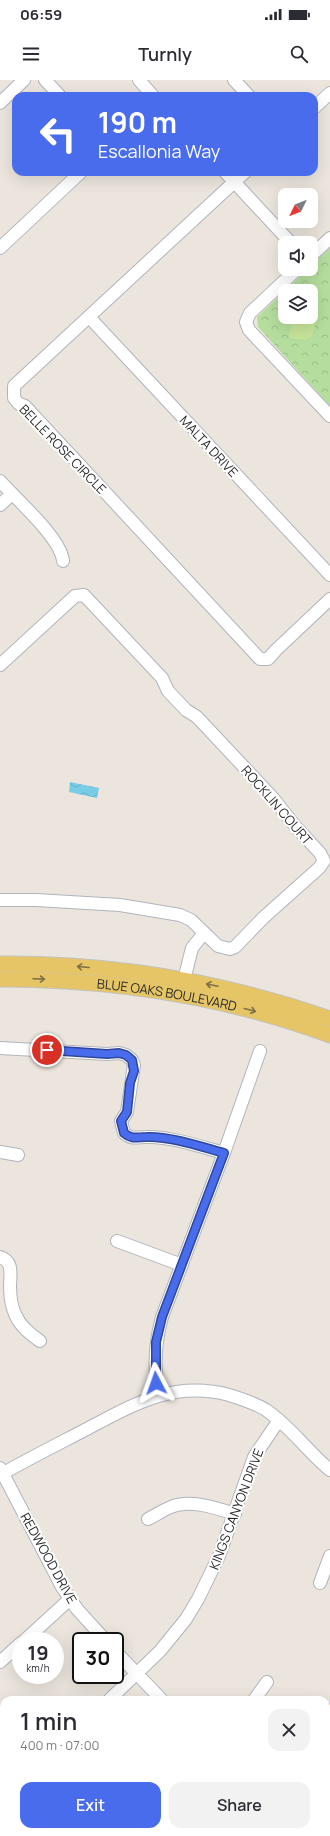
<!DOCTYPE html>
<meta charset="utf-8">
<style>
body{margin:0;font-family:Manrope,sans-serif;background:#f2f2f3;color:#2b2b33;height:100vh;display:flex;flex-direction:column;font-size:15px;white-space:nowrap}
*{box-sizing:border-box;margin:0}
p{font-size:13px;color:#7c7c81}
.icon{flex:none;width:22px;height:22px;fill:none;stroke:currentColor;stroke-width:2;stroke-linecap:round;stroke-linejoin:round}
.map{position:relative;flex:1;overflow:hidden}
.side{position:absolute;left:0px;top:1616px;width:330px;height:140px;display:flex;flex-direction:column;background:#fff;border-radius:12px 12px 0 0;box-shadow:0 4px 16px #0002}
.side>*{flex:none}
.top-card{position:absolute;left:12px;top:12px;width:306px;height:84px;border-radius:12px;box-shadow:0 4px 16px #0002;background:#496ced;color:#fff;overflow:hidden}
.needle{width:26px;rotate:227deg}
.buttons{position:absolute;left:278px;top:108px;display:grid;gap:8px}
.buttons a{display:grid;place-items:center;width:40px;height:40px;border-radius:8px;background:#fff;box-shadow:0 4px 16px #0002;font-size:20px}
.speed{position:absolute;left:12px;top:1552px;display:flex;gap:8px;font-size:20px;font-weight:700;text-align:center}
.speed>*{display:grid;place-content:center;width:52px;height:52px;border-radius:50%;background:#fff;box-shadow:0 4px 16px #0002;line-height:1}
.speed small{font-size:10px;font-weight:400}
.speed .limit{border:2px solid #111;border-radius:6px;background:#fff;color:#111}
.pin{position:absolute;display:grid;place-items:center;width:34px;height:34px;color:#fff;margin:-17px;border:2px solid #fff;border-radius:50%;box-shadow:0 1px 4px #0007}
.me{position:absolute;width:44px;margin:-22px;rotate:356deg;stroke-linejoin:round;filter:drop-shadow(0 0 3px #0008)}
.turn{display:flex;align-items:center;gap:14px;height:84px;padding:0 20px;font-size:18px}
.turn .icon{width:52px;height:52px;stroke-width:2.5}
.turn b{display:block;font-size:28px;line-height:34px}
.round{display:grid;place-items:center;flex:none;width:42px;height:42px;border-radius:12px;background:#f2f2f3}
.summary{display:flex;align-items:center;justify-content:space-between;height:68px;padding:0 20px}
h1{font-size:24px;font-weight:600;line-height:30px}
.action{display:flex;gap:8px;margin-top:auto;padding:8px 20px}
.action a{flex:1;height:46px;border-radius:12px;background:#496ced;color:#fff;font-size:16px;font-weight:600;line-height:46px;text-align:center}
.action a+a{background:#f2f2f3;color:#2b2b33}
.status{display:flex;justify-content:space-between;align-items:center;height:28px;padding:0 20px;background:#fff;direction:ltr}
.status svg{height:11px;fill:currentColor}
header{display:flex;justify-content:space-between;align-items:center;height:52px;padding:0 20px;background:#fff;font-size:18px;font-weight:600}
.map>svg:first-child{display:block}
.park{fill:url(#park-crowns);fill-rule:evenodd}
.pitch{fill:#c7e49a}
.water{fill:url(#water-waves)}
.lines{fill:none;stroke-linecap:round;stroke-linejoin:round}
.minor-casing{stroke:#b1b4bd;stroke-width:14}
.major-casing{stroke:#c3c3c3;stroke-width:17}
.minor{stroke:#fff;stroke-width:12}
.major{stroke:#e6c567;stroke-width:15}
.oneway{stroke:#7f7045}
.route-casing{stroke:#2f469a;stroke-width:10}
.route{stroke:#496ced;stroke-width:7}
.labels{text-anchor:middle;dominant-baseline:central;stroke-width:4;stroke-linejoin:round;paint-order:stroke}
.street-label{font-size:13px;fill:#2a2a2a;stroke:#fff}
</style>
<div class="status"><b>06:59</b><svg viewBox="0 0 49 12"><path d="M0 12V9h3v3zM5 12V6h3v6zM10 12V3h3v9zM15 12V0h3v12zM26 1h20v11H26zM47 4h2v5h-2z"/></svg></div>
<header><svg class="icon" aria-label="menu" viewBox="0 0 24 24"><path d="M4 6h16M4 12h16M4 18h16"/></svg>Turnly<svg class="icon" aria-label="search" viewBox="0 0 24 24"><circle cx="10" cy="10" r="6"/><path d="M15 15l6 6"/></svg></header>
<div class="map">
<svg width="330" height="1756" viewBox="0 0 330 1756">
<defs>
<pattern id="park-crowns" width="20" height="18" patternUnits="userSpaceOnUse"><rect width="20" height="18" fill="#b5de9e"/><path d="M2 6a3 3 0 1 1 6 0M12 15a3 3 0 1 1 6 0" fill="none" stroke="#9cbf88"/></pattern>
<pattern id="water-waves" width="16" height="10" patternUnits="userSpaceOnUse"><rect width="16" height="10" fill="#78cce6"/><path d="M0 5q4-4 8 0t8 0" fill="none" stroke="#68afc5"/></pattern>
</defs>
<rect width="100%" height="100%" fill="#ebe5dd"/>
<path class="park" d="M330,168v158l-72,-79 -1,-10 51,-48h3v-3zM285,211h26v26h-26z"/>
<polygon class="pitch" points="293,237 307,238 315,244 312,256 304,260 289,258"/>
<polygon class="water" points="70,702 99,708 97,718 69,712"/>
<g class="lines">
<defs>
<g id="minor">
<polyline points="45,0 60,16"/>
<polyline points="139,0 153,16"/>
<polyline points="234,0 249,16"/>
<polyline points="0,23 24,0"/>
<polyline points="314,28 330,13"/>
<polyline points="225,92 291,163"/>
<polyline points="245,92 14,306 14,318 19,324 25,326 260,579 268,579 276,570 330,519"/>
<polyline points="0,168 81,92"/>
<polyline points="311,176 330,158"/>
<polyline points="297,189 250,233 246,242 249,250 330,336"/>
<polyline points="89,237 330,495"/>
<path d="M0,401c16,18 61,57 63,80"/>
<polyline points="0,425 12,414"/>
<polyline points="0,585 75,516 84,515 162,598 168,611 186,630 197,637 273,718 295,746 320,773 324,781 319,788 263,838 235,867 230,869 218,866 191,840 180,835 120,825 36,820 0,820"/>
<polyline points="184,900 192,868 204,853"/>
<path d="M0,968l107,6 12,-1 7,2 6,5 2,5 -7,47 -6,9 3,12c8,7 13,4 23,4 22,-1 55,10 77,16"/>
<polyline points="0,1072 18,1075"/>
<polyline points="117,1161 182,1185"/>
<path d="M0,1177c14,4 10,19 10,29 0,10 1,19 5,28 5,12 14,19 25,27"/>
<path d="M159,1315c-6,-27 -4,-52 3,-78l62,-164 36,-102"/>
<polyline points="0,1388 62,1507 77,1529 106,1561"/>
<path d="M0,1395c28,-16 56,-30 83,-44 49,-26 90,-51 146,-36 13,4 26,8 37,15 26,18 41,41 64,60"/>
<path d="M148,1439c8,-4 15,-9 23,-12 19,-8 45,1 64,7"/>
<polyline points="320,1503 330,1476"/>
<polyline points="24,1561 70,1519"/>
<polyline points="115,1571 162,1620"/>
<polyline points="0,1582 21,1563"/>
<polyline points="109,1620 160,1571 186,1539 198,1519 219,1476 254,1377 279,1340"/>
<polyline points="254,1620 267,1602"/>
</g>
<g id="major">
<path d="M0,884c113,-1 224,18 330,55"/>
<path id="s1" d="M0,899c113,0 224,17 330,56"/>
<polyline points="326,1636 330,1631"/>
<polyline points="326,1662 330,1657"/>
<polyline points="228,1756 232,1752"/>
<polyline points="250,1756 254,1752"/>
</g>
</defs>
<use href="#minor" class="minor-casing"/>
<use href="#major" class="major-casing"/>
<use href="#minor" class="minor"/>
<use href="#major" class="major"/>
</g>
<defs><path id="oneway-shaft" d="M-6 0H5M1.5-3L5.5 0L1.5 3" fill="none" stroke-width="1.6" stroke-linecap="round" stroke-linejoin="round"/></defs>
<g class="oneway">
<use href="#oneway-shaft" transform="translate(83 887) rotate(-175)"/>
<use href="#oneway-shaft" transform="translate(39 899) rotate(2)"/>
<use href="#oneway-shaft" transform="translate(212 905) rotate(-168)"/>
<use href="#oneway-shaft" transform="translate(250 930) rotate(15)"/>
</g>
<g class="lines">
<defs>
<path id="route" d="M47,970l60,4 12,-1 7,2 6,5 2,11 -4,12 -3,29 -6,9 3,12c8,7 13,4 23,4 23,-1 55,10 77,16l-62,164 -6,25v41"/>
</defs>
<use href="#route" class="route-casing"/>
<use href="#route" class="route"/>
</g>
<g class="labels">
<g class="street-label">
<text transform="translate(209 366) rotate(47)">MALTA DRIVE</text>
<text transform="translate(63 369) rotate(46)">BELLE ROSE CIRCLE</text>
<text transform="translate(277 725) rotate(49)">ROCKLIN COURT</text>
<text stroke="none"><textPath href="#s1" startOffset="168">BLUE OAKS BOULEVARD</textPath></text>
<text transform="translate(236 1429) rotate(-69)">KINGS CANYON DRIVE</text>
<text transform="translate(49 1478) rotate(61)">REDWOOD DRIVE</text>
</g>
</g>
</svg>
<div class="buttons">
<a><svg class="needle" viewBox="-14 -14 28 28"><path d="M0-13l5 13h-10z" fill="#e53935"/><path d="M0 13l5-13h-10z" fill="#7c7c81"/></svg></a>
<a><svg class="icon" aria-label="sound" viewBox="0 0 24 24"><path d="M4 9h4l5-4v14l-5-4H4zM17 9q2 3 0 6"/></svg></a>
<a><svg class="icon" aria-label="layers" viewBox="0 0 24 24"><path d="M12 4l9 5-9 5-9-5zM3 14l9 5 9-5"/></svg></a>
</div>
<div class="speed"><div>19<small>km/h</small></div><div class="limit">30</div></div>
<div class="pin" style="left:47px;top:970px;background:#d93025"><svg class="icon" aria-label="arrive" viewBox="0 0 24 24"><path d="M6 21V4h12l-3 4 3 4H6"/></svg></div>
<svg class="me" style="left:156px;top:1303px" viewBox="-20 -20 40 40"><path d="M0-17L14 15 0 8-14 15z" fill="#496ced" stroke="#fff" stroke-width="4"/></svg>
<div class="top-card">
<div class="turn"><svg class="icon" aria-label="left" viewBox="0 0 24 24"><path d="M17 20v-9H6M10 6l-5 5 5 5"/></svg><div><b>190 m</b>Escallonia Way</div></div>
</div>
<section class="side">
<div class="summary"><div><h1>1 min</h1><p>400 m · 07:00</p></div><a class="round"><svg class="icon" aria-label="close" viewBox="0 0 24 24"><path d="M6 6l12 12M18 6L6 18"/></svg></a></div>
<div class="action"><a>Exit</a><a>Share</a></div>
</section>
</div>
